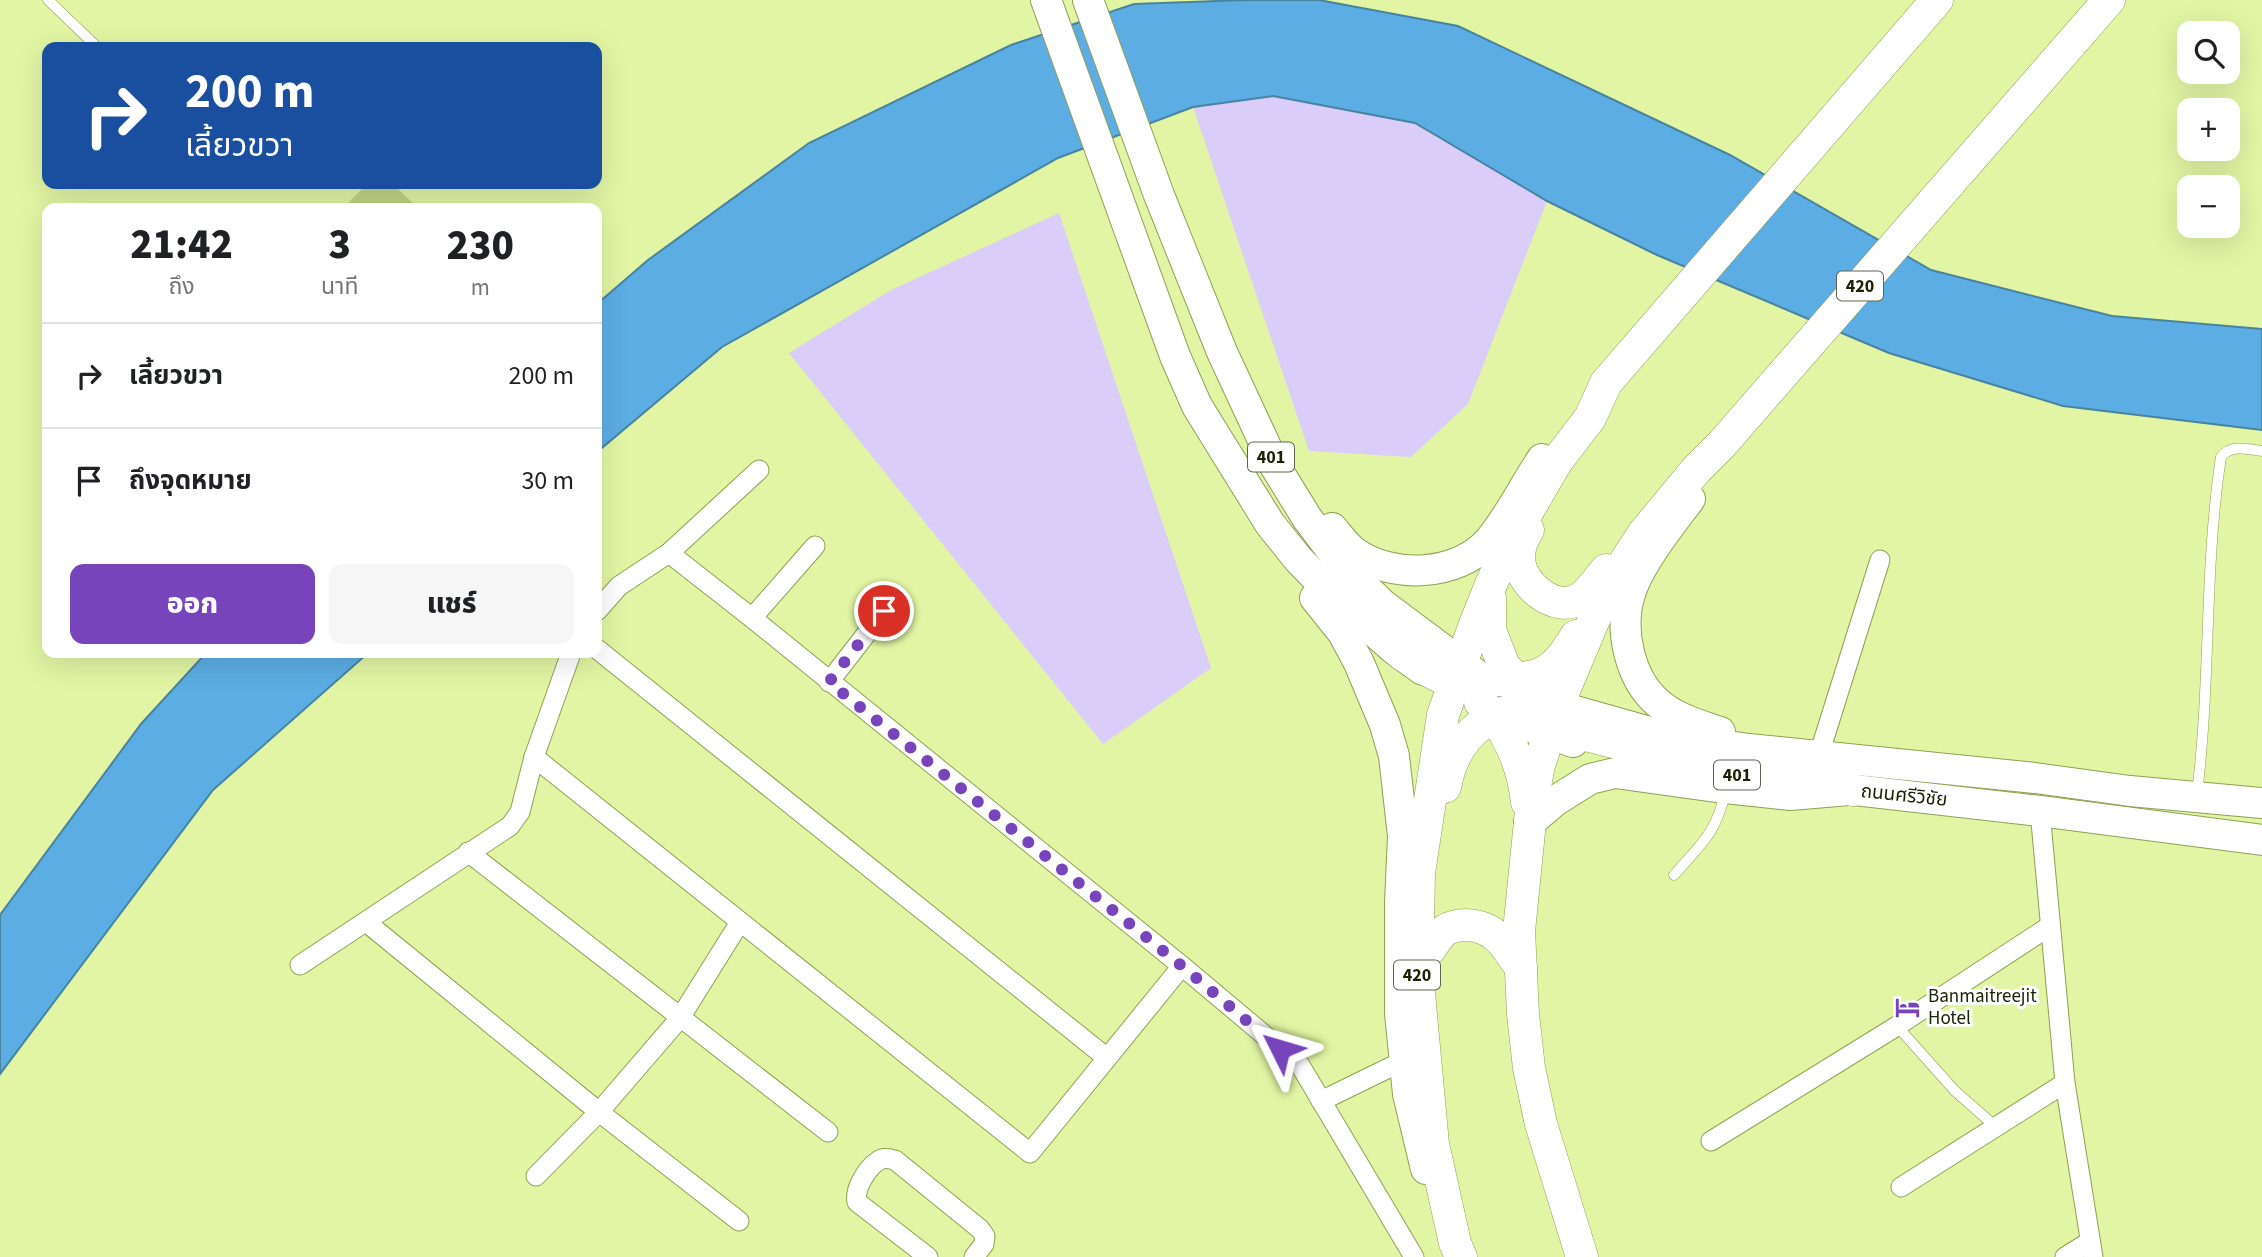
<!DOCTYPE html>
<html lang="th">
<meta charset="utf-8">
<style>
body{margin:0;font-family:"Source Sans 3","Noto Sans Thai",sans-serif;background:#f6f6f6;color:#202124;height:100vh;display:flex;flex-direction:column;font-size:26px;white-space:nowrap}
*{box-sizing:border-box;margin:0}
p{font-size:23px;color:#757577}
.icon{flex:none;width:38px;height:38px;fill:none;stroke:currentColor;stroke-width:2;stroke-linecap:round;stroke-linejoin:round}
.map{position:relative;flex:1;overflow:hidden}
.side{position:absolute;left:42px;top:203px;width:560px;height:455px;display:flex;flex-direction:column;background:#fff;border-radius:14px;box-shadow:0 7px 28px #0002}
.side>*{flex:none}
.banner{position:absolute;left:42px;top:42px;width:560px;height:147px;border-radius:14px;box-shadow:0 7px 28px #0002;background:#1a4fa0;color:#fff;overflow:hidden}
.fabs{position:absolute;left:2177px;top:21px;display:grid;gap:14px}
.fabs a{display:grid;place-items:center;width:63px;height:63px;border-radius:14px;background:#fff;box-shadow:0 7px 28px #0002;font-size:35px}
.pin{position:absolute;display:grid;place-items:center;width:60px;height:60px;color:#fff;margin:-30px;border:4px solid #fff;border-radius:50%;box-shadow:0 2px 7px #0007}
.me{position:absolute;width:77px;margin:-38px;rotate:310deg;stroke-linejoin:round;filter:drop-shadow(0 0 5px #0008)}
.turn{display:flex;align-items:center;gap:24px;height:147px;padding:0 28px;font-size:32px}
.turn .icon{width:91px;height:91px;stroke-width:2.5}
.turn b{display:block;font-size:49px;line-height:60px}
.eta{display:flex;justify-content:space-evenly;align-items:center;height:119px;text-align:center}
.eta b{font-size:42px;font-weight:800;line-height:49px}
.button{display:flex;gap:14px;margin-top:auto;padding:14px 28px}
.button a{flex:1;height:80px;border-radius:14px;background:#74b;color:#fff;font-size:28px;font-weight:800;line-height:80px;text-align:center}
.button a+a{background:#f6f6f6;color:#202124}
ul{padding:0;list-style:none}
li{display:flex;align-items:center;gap:21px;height:105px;padding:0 28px;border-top:2px solid #e0e0e0}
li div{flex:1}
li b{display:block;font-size:26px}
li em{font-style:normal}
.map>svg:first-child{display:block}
.green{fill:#dbcdfa}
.water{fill:#5cade3;stroke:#4883a0;stroke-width:2}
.building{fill:#c1d484}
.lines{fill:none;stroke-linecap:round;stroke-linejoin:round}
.service-casing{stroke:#8fa052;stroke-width:11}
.minor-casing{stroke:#8fa052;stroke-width:21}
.primary-casing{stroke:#8fa052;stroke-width:32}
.trunk-casing{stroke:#8fa052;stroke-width:33}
.service{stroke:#fff;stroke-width:10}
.minor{stroke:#fff;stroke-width:19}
.primary{stroke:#fff;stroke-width:30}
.trunk{stroke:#fff;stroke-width:32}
.route{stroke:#74b;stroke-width:12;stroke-dasharray:0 21.6}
.labels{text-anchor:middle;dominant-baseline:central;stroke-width:6;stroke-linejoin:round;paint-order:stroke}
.shield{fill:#fff;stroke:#5f644e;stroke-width:2}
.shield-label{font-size:18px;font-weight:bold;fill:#1b2202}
.street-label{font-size:19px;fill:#1b2202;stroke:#fff}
.poi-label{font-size:19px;fill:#1b2202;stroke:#fff;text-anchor:start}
</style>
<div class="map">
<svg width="2262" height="1257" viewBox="0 0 2262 1257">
<rect width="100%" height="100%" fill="#e1f5a4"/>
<g class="green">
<polygon points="1273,96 1415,123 1547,201 1468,404 1411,457 1309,451 1193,107"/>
<polygon points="1059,213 1211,668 1103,744 789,353 891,290"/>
</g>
<g class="water">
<polygon points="1245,0 1319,0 1458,26 1730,155 1931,270 2112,316 2262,329 2262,430 2063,406 1889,353 1657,255 1547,201 1415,123 1273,96 1193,107 1058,158 722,347 597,452 597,304 648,260 809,143 1011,45 1134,4"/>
<polygon points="206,653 368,653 213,790 0,1074 0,915 141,724"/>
</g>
<polygon class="building" points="367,184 393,184 418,208 343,208"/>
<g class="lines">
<defs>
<g id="service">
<polyline points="48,0 97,47"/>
<path d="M2197,793c14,-112 7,-225 24,-336 10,-13 27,-8 41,-6"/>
<path d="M1674,875c26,-30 43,-42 51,-83"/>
<polyline points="1897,1026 1955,1091 1996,1127"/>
</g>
<g id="minor">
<polyline points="669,553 752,618 1182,966 1300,1065 1414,1257"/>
<polyline points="597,611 619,586 669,553 759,470"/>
<polyline points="752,618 815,546"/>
<polyline points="597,649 1107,1058"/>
<polyline points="829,682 884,611"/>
<polyline points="1822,745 1880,560"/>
<polyline points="534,757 1030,1153 1182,966"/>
<polyline points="2040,811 2065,1083 2093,1257"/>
<polyline points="468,852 828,1132"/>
<polyline points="366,922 599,1112 739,1221"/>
<polyline points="300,965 510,826 520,812 534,757 571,653"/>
<polyline points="1321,1101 1405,1060"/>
<polyline points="1711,1141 1897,1026 2050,926"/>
<polyline points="536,1176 599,1112 680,1018 740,922"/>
<polyline points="1901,1187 2065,1083"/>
<path d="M928,1257l-71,-55c-3,-13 10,-34 21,-41 5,-4 12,-2 17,-1l85,69 5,7 -1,8 -10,13"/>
<polyline points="2065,1257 2089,1242"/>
</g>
<g id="primary">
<polyline points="1046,0 1175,356 1197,406 1270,524 1299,560 1335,597 1394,649 1423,670"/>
<polyline points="1088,0 1159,195 1222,352 1275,466 1307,518 1344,567 1382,604 1481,678"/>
<path d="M1690,499c-19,25 -51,65 -60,95 -11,35 -1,84 28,109 17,15 41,22 62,29"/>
<path d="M1332,528c7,8 14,18 22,24 37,27 103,25 135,-11 20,-24 35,-55 53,-82"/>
<polyline points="1315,598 1343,633 1359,663 1385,725 1394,756 1403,836 1400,903 1400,1013 1408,1094 1426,1169"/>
<polyline points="1536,700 1667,737 1749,749 2035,778 2130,791 2262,803"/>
<polyline points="1484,711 1573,742"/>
<polyline points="1828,787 2040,811 2262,840"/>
<polyline points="1529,823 1555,801 1590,779 1615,773 1716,787 1790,795 1849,790"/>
</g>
<g id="trunk">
<path d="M1528,530c-5,8 -9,17 -9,26 -1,27 36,59 62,42 9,-6 18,-20 25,-28"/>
<polyline points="1490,598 1490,630 1504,666 1554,720 1578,733 1625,745 1748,767 1798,772 1853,790"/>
<path d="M1403,655c12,7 25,17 38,22 19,6 86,5 103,-5 15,-8 23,-22 32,-36"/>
<path d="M1480,702c27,25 43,63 47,100"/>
<path d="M1445,787c11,-60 55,-85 113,-80"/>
<path d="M1430,949c4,-6 9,-14 14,-18 6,-4 15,-6 22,-6 30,1 39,20 55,43"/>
<polyline points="1461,1257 1455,1243 1433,1144 1417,972 1419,873 1443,715 1474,627 1492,582 1519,526 1557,461 1590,418 1606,383 1937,0"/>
<polyline points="1582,1257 1541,1124 1529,1068 1523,1014 1519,931 1532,802 1539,765 1562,695 1606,591 1643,534 1696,470 1722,444 2109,0"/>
</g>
</defs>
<use href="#service" class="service-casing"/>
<use href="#minor" class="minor-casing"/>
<use href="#primary" class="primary-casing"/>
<use href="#trunk" class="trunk-casing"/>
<use href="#service" class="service"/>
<use href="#minor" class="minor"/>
<use href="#primary" class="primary"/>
<use href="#trunk" class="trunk"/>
</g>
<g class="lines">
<polyline class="route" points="884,611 829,682 1182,966 1280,1049"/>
</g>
<defs>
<symbol id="hotel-bare" viewBox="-9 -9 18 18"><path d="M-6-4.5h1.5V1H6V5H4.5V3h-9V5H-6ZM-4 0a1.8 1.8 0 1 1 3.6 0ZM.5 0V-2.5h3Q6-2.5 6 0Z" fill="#74b" stroke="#fff" stroke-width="2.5" paint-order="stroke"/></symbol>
</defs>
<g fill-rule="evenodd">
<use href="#hotel-bare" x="1890" y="990" width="35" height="35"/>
</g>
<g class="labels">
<g class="shield">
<rect x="1837" y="271.5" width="46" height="29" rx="5"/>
<rect x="1248" y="442.5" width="46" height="29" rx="5"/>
<rect x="1714" y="760.5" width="46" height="29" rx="5"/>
<rect x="1394" y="960.5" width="46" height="29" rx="5"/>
</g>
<g class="shield-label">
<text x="1860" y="286">420</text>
<text x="1271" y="457">401</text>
<text x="1737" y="775">401</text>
<text x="1417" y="975">420</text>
</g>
<g class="street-label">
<text transform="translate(1904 796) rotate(6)">ถนนศรีวิชัย</text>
</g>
<g class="poi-label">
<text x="1928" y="996">Banmaitreejit<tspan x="1928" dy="22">Hotel</tspan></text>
</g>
</g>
</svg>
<div class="fabs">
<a><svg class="icon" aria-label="search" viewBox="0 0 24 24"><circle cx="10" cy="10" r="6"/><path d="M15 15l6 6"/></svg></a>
<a>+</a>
<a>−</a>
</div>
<div class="pin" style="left:884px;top:611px;background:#d93025"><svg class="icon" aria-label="arrive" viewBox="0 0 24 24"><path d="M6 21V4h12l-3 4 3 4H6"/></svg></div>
<svg class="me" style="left:1280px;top:1049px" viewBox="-20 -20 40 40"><path d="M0-17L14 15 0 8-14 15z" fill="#74b" stroke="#fff" stroke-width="4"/></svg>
<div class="banner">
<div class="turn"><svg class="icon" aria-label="right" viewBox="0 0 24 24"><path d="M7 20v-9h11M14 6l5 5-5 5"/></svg><div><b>200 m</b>เลี้ยวขวา</div></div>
</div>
<section class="side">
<div class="eta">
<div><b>21:42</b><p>ถึง</p></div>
<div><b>3</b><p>นาที</p></div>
<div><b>230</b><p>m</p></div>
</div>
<ul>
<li><svg class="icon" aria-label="right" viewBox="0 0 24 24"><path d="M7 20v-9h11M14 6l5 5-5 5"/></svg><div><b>เลี้ยวขวา</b></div><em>200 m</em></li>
<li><svg class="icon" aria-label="arrive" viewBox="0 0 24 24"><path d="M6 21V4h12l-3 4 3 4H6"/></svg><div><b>ถึงจุดหมาย</b></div><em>30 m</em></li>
</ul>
<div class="button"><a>ออก</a><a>แชร์</a></div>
</section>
</div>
